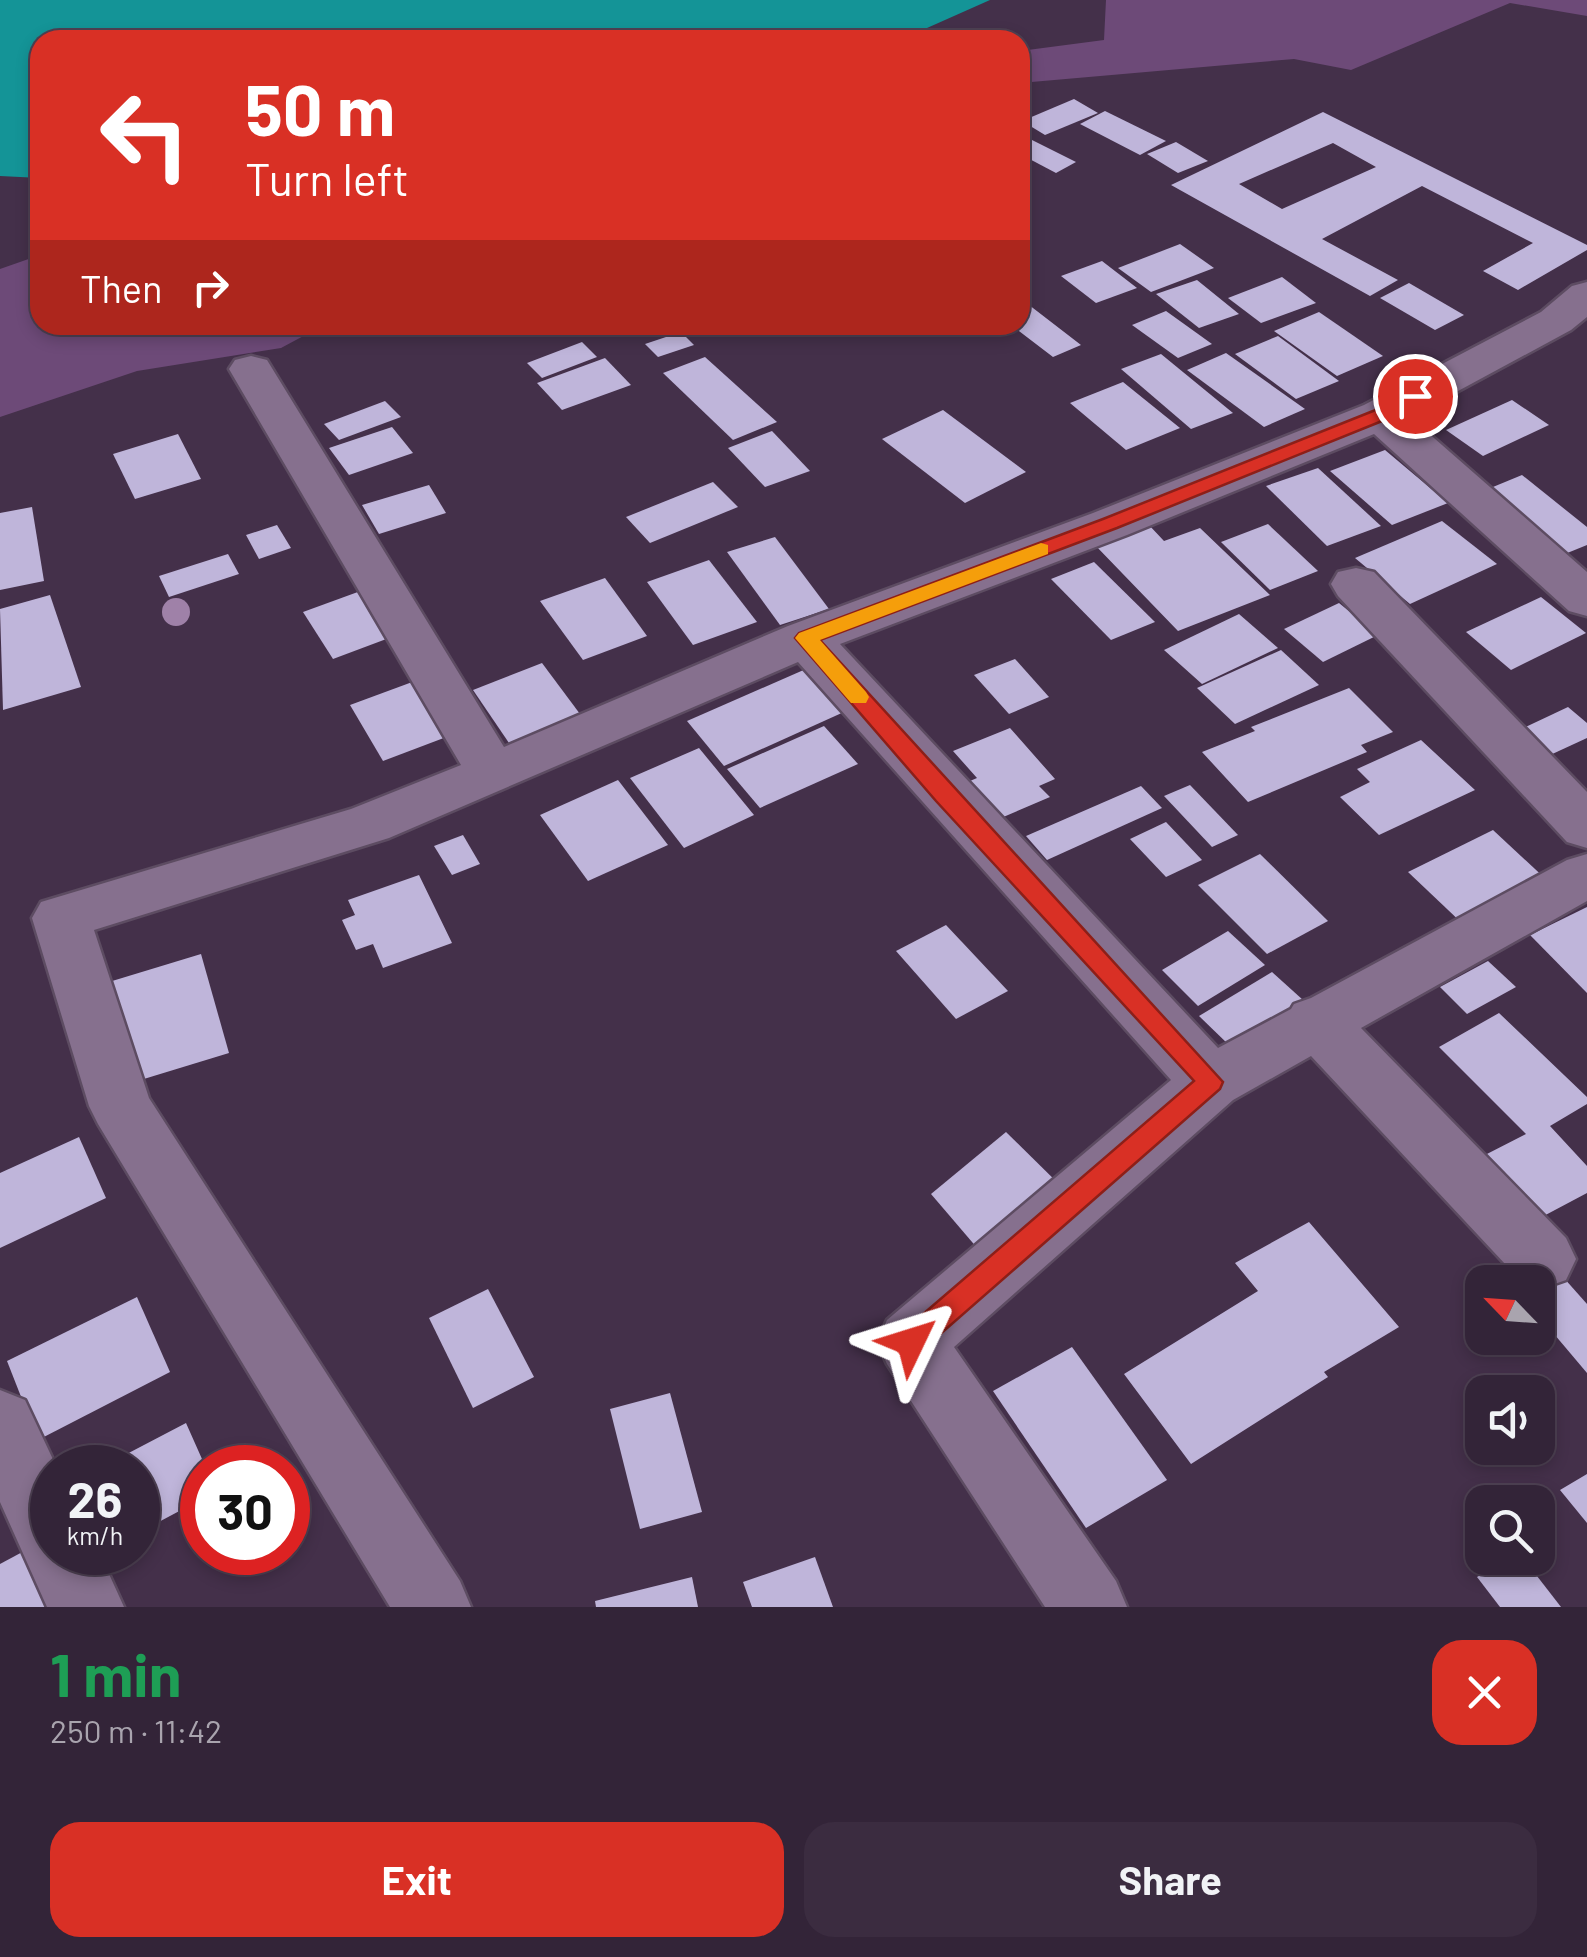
<!DOCTYPE html>
<meta charset="utf-8">
<style>
body{margin:0;font-family:Barlow,sans-serif;background:#3b2c40;color:#f1f3f6;height:100vh;display:flex;flex-direction:column;font-size:38px;white-space:nowrap}
*{box-sizing:border-box;margin:0}
p{font-size:32px;color:#a9a4ae}
.icon{flex:none;width:55px;height:55px;fill:none;stroke:currentColor;stroke-width:2;stroke-linecap:round;stroke-linejoin:round}
.map{position:relative;height:1607px;overflow:hidden}
.sheet{display:flex;flex-direction:column;background:#332438;flex:1}
.sheet>*{flex:none}
.hud{position:absolute;left:30px;top:30px;width:1000px;height:305px;border-radius:30px;box-shadow:0 5px 15px #0003,0 0 0 2px #4e4153;background:#d93025;color:#fff;overflow:hidden}
.needle{width:65px;rotate:295deg}
.tools{position:absolute;left:1465px;top:1265px;display:grid;gap:20px}
.tools a{display:grid;place-items:center;width:90px;height:90px;border-radius:20px;background:#332438;box-shadow:0 5px 15px #0003,0 0 0 2px #4e4153;font-size:50px}
.speed{position:absolute;left:30px;top:1445px;display:flex;gap:20px;font-size:50px;font-weight:700;text-align:center}
.speed>*{display:grid;place-content:center;width:130px;height:130px;border-radius:50%;background:#332438;box-shadow:0 5px 15px #0003,0 0 0 2px #4e4153;line-height:1}
.speed small{font-size:25px;font-weight:400}
.speed .limit{border:15px solid #d22;background:#fff;color:#111}
.pin{position:absolute;display:grid;place-items:center;width:85px;height:85px;color:#fff;margin:-42px;border:5px solid #fff;border-radius:50%;box-shadow:0 2px 10px #0007}
.me{position:absolute;width:110px;margin:-55px;rotate:49deg;stroke-linejoin:round;filter:drop-shadow(0 0 8px #0008)}
.turn{display:flex;align-items:center;gap:35px;height:210px;padding:0 50px;font-size:45px}
.turn .icon{width:130px;height:130px;stroke-width:2.5}
.turn b{display:block;font-size:70px;line-height:85px}
.then{display:flex;align-items:center;height:95px;padding:0 50px;background:#0003;gap:20px;font-size:38px}
.round{display:grid;place-items:center;flex:none;width:105px;height:105px;border-radius:30px;background:#3b2c40}
.headline{display:flex;align-items:center;justify-content:space-between;height:170px;padding:0 50px}
h1{font-size:60px;font-weight:700;line-height:75px;color:#1e9e55}
.primary-button{display:flex;gap:20px;margin-top:auto;padding:20px 50px}
.primary-button a{flex:1;height:115px;border-radius:30px;background:#d93025;color:#fff;font-size:40px;font-weight:700;line-height:115px;text-align:center}
.primary-button a+a{background:#3b2c40;color:#f1f3f6}
.map>svg:first-child{display:block}
.green{fill:#6d4a78}
.water{fill:#149497}
.building{fill:#bfb5da;fill-rule:evenodd}
.lines{fill:none;stroke-linecap:round;stroke-linejoin:round}
.street-casing{stroke:#5d4c62;stroke-width:5}
.street{fill:#86708e;fill-rule:evenodd}
.tree{fill:#9f81a8}
.route{fill:#d93025;stroke:#8d1f18;stroke-width:2.5}
.slow{fill:#f59e0b}
</style>
<div class="map">
<svg width="1587" height="1607" viewBox="0 0 1587 1607">
<rect width="100%" height="100%" fill="#44304a"/>
<g class="green">
<polygon points="1106,0 1587,0 1587,16 1510,3 1351,70 1294,59 1020,83 1020,51 1104,40"/>
<polygon points="40,255 40,325 324,325 281,348 137,371 0,417 0,269"/>
</g>
<polygon class="water" points="0,0 990,0 900,40 40,40 40,178 0,176"/>
<g class="building">
<polygon points="1074,99 1098,113 1045,135 1022,121"/>
<polygon points="1105,111 1166,141 1140,155 1080,124"/>
<path d="M1323,112l264,133v5l-69,40 -35,-19 50,-28 -111,-57 -100,53 76,41 -28,16 -199,-111zM1333,143l43,24 -94,42 -43,-25z"/>
<polygon points="1020,134 1076,162 1056,173 1020,154"/>
<polygon points="1176,142 1208,161 1178,173 1147,154"/>
<polygon points="1180,244 1214,268 1151,292 1118,268"/>
<polygon points="1102,261 1137,288 1096,303 1061,276"/>
<polygon points="1282,277 1316,303 1261,323 1228,298"/>
<polygon points="1197,280 1239,314 1199,328 1156,294"/>
<polygon points="1409,283 1464,315 1435,330 1380,298"/>
<polygon points="1020,298 1081,345 1053,357 1011,325 1020,325"/>
<polygon points="1166,311 1212,344 1178,358 1132,325"/>
<polygon points="1319,312 1383,356 1337,376 1274,331"/>
<polygon points="681,332 694,345 658,357 645,344"/>
<polygon points="1278,336 1339,381 1296,399 1235,354"/>
<polygon points="582,342 597,357 542,378 527,363"/>
<polygon points="1226,353 1305,409 1264,427 1187,370"/>
<polygon points="1161,354 1233,413 1191,429 1121,369"/>
<polygon points="705,357 777,422 733,440 663,373"/>
<polygon points="605,358 631,385 562,410 537,383"/>
<polygon points="1123,382 1180,428 1126,450 1070,403"/>
<polygon points="1512,400 1549,425 1483,456 1446,430"/>
<polygon points="385,401 401,417 339,440 324,424"/>
<polygon points="943,410 1026,472 965,503 882,439"/>
<polygon points="392,427 413,453 349,475 329,448"/>
<polygon points="772,431 810,471 765,487 728,448"/>
<polygon points="178,434 201,479 135,499 113,454"/>
<polygon points="1385,450 1448,503 1392,525 1330,471"/>
<polygon points="1318,468 1381,526 1327,546 1266,486"/>
<polygon points="1522,475 1587,527 1587,545 1555,558 1476,494"/>
<polygon points="713,482 738,507 650,543 626,517"/>
<polygon points="429,485 446,513 379,534 362,505"/>
<polygon points="32,507 44,581 0,590 0,513"/>
<polygon points="1442,521 1497,564 1410,604 1355,558"/>
<polygon points="1148,524 1164,541 1200,528 1270,595 1178,631 1094,544"/>
<polygon points="1268,524 1318,571 1270,590 1221,542"/>
<polygon points="277,525 291,548 259,559 246,535"/>
<polygon points="775,537 829,609 780,625 727,552"/>
<polygon points="228,554 239,574 169,597 159,576"/>
<polygon points="709,560 757,622 693,645 647,582"/>
<polygon points="1094,562 1155,622 1111,640 1051,579"/>
<polygon points="605,578 647,636 583,660 540,601"/>
<polygon points="366,589 397,635 333,659 303,612"/>
<polygon points="50,595 81,687 3,710 0,609"/>
<polygon points="1541,597 1586,633 1511,670 1466,632"/>
<polygon points="1339,603 1378,635 1323,662 1284,629"/>
<polygon points="1239,614 1278,648 1202,684 1164,650"/>
<polygon points="1281,650 1319,685 1235,724 1197,688"/>
<polygon points="1015,659 1049,697 1009,714 974,675"/>
<polygon points="542,663 580,714 509,743 473,690"/>
<polygon points="815,665 855,707 724,766 687,721"/>
<polygon points="415,681 449,736 383,761 350,705"/>
<polygon points="1349,688 1393,732 1361,745 1367,752 1248,802 1202,752 1255,731 1251,727"/>
<polygon points="1568,707 1587,723 1587,738 1548,756 1519,730"/>
<polygon points="824,726 858,764 760,808 727,769"/>
<polygon points="1010,728 1055,779 1039,786 1050,797 1001,818 970,781 977,778 953,751"/>
<polygon points="1421,740 1475,790 1379,835 1340,797 1370,782 1357,769"/>
<polygon points="699,748 754,815 684,848 630,778"/>
<polygon points="618,780 668,845 588,881 540,815"/>
<polygon points="1190,785 1238,835 1212,847 1164,796"/>
<polygon points="1141,786 1162,808 1047,860 1026,836"/>
<polygon points="1166,822 1202,860 1166,877 1130,839"/>
<polygon points="1493,830 1550,883 1466,927 1408,872"/>
<polygon points="463,835 480,864 452,875 434,846"/>
<polygon points="1260,854 1328,921 1267,954 1198,885"/>
<polygon points="419,875 452,943 383,968 373,944 356,950 342,920 355,915 348,900"/>
<polygon points="1587,907 1587,993 1530,935"/>
<polygon points="946,925 1008,991 956,1019 896,951"/>
<polygon points="1228,931 1265,965 1198,1006 1162,970"/>
<polygon points="201,954 229,1053 134,1082 99,985"/>
<polygon points="1488,961 1516,987 1467,1014 1440,987"/>
<polygon points="1272,972 1303,1000 1230,1046 1199,1016"/>
<polygon points="1499,1013 1587,1097 1587,1104 1550,1126 1587,1166 1587,1193 1538,1219 1483,1156 1526,1134 1439,1047"/>
<polygon points="1006,1132 1070,1195 984,1256 931,1194"/>
<polygon points="79,1137 106,1198 0,1248 0,1173"/>
<polygon points="1309,1222 1399,1327 1324,1372 1328,1377 1191,1464 1124,1374 1258,1291 1235,1263"/>
<polygon points="1563,1277 1587,1304 1587,1373 1538,1315 1538,1290"/>
<polygon points="488,1289 534,1377 473,1408 429,1318"/>
<polygon points="137,1297 170,1372 38,1440 7,1361"/>
<polygon points="1072,1347 1167,1480 1086,1528 993,1391"/>
<polygon points="670,1393 702,1512 640,1529 610,1409"/>
<polygon points="186,1423 206,1468 202,1468 202,1499 138,1533 138,1468 100,1468"/>
<polygon points="1587,1474 1587,1523 1560,1490"/>
<polygon points="41,1542 68,1607 0,1607 0,1564"/>
<polygon points="815,1557 833,1607 752,1607 743,1582"/>
<polygon points="1510,1558 1523,1558 1561,1607 1500,1607 1477,1577"/>
<polygon points="692,1577 698,1607 596,1607 595,1601"/>
</g>
<g class="lines">
<defs>
<g id="street">
<polygon points="1587,282 1587,317 1571,330 1410,417 1587,572 1587,616 1569,611 1374,434 1127,535 840,644 1218,1048 1291,1009 1294,1004 1311,998 1567,860 1587,854 1587,901 1361,1028 1566,1238 1576,1259 1566,1280 1543,1288 1538,1282 1520,1280 1311,1056 1233,1100 954,1347 1116,1581 1127,1607 1045,1607 887,1364 877,1342 887,1320 1171,1080 798,662 389,838 94,930 149,1098 460,1581 471,1607 390,1607 98,1124 89,1106 32,918 41,902 351,809 461,765 229,369 235,360 251,356 267,360 504,747 788,626 1093,513 1364,405 1541,312 1572,286"/>
<polygon points="1356,568 1374,572 1587,792 1587,848 1567,842 1338,596 1331,584 1338,572"/>
<polygon points="0,1390 25,1400 57,1468 52,1468 52,1552 99,1552 124,1607 47,1607 0,1502"/>
</g>
</defs>
<use href="#street" class="street-casing"/>
<use href="#street" class="street"/>
</g>
<circle class="tree" cx="176" cy="612" r="14"/>
<polygon class="route" points="1415,390 1422,392 1422,400 1387,419 1117,528 820,640 1223,1082 1220,1089 921,1351 911,1355 901,1351 897,1342 901,1333 1194,1081 936,801 795,638 799,633 1103,519 1373,411"/>
<polygon class="slow" points="1041,543 1048,545 1048,554 820,640 866,692 869,697 866,703 851,703 795,638 799,633"/>
</svg>
<div class="tools">
<a><svg class="needle" viewBox="-14 -14 28 28"><path d="M0-13l5 13h-10z" fill="#e53935"/><path d="M0 13l5-13h-10z" fill="#a9a4ae"/></svg></a>
<a><svg class="icon" aria-label="sound" viewBox="0 0 24 24"><path d="M4 9h4l5-4v14l-5-4H4zM17 9q2 3 0 6"/></svg></a>
<a><svg class="icon" aria-label="search" viewBox="0 0 24 24"><circle cx="10" cy="10" r="6"/><path d="M15 15l6 6"/></svg></a>
</div>
<div class="speed"><div>26<small>km/h</small></div><div class="limit">30</div></div>
<div class="pin" style="left:1415px;top:396px;background:#d93025"><svg class="icon" aria-label="arrive" viewBox="0 0 24 24"><path d="M6 21V4h12l-3 4 3 4H6"/></svg></div>
<svg class="me" style="left:911px;top:1342px" viewBox="-20 -20 40 40"><path d="M0-17L14 15 0 8-14 15z" fill="#d93025" stroke="#fff" stroke-width="4"/></svg>
<div class="hud">
<div class="turn"><svg class="icon" aria-label="left" viewBox="0 0 24 24"><path d="M17 20v-9H6M10 6l-5 5 5 5"/></svg><div><b>50 m</b>Turn left</div></div>
<div class="then">Then<svg class="icon" aria-label="right" viewBox="0 0 24 24"><path d="M7 20v-9h11M14 6l5 5-5 5"/></svg></div>
</div>
</div>
<section class="sheet">
<div class="headline"><div><h1>1 min</h1><p>250 m · 11:42</p></div><a class="round" style="background:#d93025;color:#fff"><svg class="icon" aria-label="close" viewBox="0 0 24 24"><path d="M6 6l12 12M18 6L6 18"/></svg></a></div>
<div class="primary-button"><a>Exit</a><a>Share</a></div>
</section>
